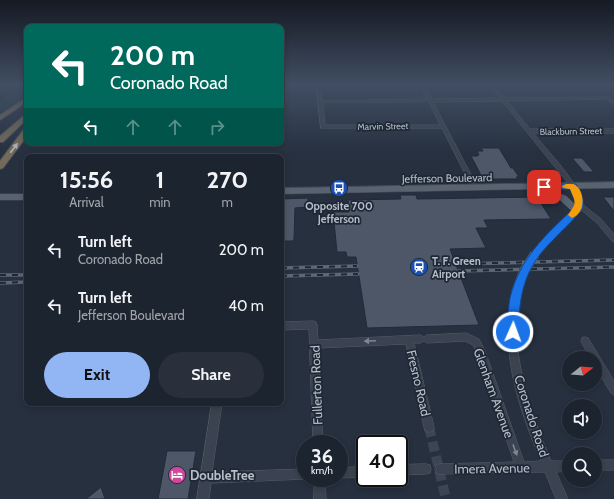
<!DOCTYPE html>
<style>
body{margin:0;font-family:Cabin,sans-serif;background:#29303b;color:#f1f3f6;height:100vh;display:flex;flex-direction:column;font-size:15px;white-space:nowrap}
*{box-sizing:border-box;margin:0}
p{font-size:13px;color:#a0a4aa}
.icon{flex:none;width:22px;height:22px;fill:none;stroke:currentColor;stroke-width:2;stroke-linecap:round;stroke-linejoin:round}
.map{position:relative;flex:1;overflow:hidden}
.side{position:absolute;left:24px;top:154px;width:260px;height:252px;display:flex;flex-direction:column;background:#1c242f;border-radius:8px;box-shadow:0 2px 6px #0003,0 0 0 1px #3a414b}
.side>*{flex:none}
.top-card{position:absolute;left:24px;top:24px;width:260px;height:122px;border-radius:8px;box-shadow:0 2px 6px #0003,0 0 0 1px #3a414b;background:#00695c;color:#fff;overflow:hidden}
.needle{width:26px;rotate:73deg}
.tools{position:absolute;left:562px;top:351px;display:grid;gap:8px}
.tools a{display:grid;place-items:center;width:40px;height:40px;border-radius:50%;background:#1c242f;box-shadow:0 2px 6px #0003,0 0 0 1px #3a414b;font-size:20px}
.speed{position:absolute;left:296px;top:435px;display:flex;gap:8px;font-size:20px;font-weight:700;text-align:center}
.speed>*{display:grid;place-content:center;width:52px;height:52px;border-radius:50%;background:#1c242f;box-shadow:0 2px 6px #0003,0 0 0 1px #3a414b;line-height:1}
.speed small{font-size:10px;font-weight:400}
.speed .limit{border:2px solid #111;border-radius:6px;background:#fff;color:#111}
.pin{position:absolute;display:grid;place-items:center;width:34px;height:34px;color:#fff;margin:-17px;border-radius:8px;box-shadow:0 2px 6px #0006}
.me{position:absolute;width:44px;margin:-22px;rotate:2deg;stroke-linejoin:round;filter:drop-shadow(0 0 3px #0008)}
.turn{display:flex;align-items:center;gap:14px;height:84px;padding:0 20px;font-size:18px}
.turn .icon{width:52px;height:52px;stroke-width:2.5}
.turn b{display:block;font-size:28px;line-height:34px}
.lanes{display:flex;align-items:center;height:38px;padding:0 20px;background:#0003;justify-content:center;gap:20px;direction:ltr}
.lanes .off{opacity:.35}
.eta{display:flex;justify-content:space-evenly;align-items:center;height:68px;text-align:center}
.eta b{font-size:24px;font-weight:700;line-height:28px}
.button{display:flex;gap:8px;margin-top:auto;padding:8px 20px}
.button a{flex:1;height:46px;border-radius:24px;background:#92b5f4;color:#111;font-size:16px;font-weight:700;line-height:46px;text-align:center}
.button a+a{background:#29303b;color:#f1f3f6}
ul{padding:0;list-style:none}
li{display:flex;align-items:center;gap:12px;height:56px;padding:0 20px}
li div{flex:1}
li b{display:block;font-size:15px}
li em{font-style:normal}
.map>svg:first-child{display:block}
.green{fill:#283d40}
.building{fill:#4d5768;stroke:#212a37}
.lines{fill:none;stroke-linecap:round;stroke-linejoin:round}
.minor-tunnel{stroke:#3c4554;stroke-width:10;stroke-dasharray:10 5;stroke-linecap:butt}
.minor-casing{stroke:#555e6a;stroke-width:1}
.major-casing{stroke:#444c59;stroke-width:1}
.highway-casing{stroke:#424b57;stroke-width:2}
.minor{fill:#3a434f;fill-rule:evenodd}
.major{fill:#59626f;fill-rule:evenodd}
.highway{fill:#756a58;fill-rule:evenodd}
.rail-casing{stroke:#5d6776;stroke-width:3.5}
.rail{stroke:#1f2835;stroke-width:2;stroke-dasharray:6;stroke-linecap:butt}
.minor-bridge-casing{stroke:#555e6a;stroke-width:10;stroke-linecap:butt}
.minor-bridge{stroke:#3a434f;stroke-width:8}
.oneway{fill:#b4bac4}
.oneway2{fill:#7f8793}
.route{fill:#1a73e8;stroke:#114b97}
.slow{fill:#f59e0b}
.labels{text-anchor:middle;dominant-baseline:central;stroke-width:3.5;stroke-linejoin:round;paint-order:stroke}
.far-street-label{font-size:9px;fill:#b7beca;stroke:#1f2835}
.street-label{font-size:11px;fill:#b7beca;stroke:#1f2835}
.poi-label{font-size:11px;font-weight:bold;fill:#b7beca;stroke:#1f2835}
.near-street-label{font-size:13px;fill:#b7beca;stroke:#1f2835}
.near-poi-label{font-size:13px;font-weight:bold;fill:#b7beca;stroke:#1f2835;text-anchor:start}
</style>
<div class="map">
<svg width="614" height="499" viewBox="0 0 614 499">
<rect width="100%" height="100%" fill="#26303f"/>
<polygon class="green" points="0,84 27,84 27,95 0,113 0,101 15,89 9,88 0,91"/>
<g class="building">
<polygon points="481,148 499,148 511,168 513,168 519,177 516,177 518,179 483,179 471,156 478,156 477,155 479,155 477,151 483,151"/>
<polygon points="572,158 582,158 594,172 584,172"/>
<polygon points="400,195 416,195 417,199 537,197 551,219 484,220 488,228 476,228 486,248 450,249 479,325 367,328 356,257 347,257 346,252 337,252 333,212 349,212 348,200 401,199"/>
<polygon points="603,197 614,197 614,211"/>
<polygon points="308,198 308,207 295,208 294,239 293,241 281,241 281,199"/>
<polygon points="167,451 196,451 188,499 158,499"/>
<polygon points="101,487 105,499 86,499"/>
</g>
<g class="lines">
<polyline class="minor-tunnel" points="429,427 446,499"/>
<defs>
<g id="minor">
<path d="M316,84h4l2,17 105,-2 -7,-15h4l8,15 68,-1 -11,-14h5l11,14 104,-1 5,5v3l-8,-6 -99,2 23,28h84v4h-81c12,15 49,53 49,71l19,15 13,15v8l-2,-1 -15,-18 -17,-14 -42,47h-6l-1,-2 1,-2 42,-44c3,-7 0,-14 -3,-21l-69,-86 -69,1 45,86 -3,2 -3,-2 -30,-60h-121zM429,102l11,23h-115l-2,-22z"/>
<path d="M516,290l3,1 1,2c-1,9 -4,19 -4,28 0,49 16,95 35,140h18v10l-13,1 12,27h-12l-11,-27 -105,2 -4,-1 -1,-4 1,-4 4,-1 74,-2 -37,-109 -4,-8 -8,-4 -38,2 -3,-2 -4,2h-6l20,84 -1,4 -4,1 -4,-1 -1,-4 -18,-83 -88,4 5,96h-10l-4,-115 -28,1v-8l32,-1 3,1 1,3 1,15 102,-5 4,2 3,-2 39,-2 13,6 6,12 39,111 17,-1c-19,-45 -35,-91 -33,-140 0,-10 3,-19 4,-28l1,-2z"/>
<polygon points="585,337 588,338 614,381 614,395 611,393 595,366 595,358 590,358 581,341 582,338"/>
<polygon points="212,403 222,403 212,472 305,469 305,478 308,478 305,479 211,483 209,499 197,499"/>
<rect x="595" y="460" width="19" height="10"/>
<polygon points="426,464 430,465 431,469 430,473 426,474 399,475 399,465"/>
<polygon points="365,467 365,477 339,478 338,478 339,468"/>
<polygon points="315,478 325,478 326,499 314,499"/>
</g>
<g id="major">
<polygon points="614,182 614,188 547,189 566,196 579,208 580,210 576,213 573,212 560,200 540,192 540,189 281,194 281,188"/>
<rect x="0" y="194" width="27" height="6"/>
</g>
<g id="highway">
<polygon points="27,97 27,102 0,120 0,115"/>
<polygon points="27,113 27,119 3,142 0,142 0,136"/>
<polygon points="24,129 27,129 27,136 3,168 0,169 0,161"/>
</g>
</defs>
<use href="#minor" class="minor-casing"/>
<use href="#major" class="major-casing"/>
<use href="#highway" class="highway-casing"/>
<use href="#minor" class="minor"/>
<use href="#major" class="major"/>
<use href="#highway" class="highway"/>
<defs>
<g id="rail">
<polyline points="456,264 614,260"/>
<polyline points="281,268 357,266"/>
<polyline points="459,271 614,267"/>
<polyline points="0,275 27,275"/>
<polyline points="281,276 358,274"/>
<polyline points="0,283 27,282"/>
</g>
</defs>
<use href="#rail" class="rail-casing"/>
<use href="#rail" class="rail"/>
<defs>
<polyline id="minor-bridge" points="516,293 524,271 535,254"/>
</defs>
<use href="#minor-bridge" class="minor-bridge-casing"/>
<use href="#minor-bridge" class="minor-bridge"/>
</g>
<defs><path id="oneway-solid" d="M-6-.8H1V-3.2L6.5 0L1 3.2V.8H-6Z"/></defs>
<use class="oneway" href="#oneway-solid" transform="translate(14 148) rotate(-53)"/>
<g class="oneway2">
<use href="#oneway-solid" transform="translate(370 341) rotate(178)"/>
<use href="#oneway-solid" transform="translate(515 450) rotate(70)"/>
</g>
<linearGradient id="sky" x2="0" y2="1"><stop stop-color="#151a23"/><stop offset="0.55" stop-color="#414e63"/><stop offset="1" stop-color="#414e63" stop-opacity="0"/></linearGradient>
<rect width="614" height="154" fill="url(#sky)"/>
<path class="route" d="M544,184h32l7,16v8c-9,12 -22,23 -32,34 -28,28 -31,52 -33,90l-2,4 -3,1 -4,-1 -2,-4c1,-11 1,-23 3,-34 10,-41 36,-63 65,-91v-7l-5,-11h-28v-4z"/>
<path class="slow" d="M573,184c12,4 14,29 -1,34l-4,-3c9,-13 8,-11 2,-26l-7,-1 -1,-2 4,-2z"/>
<defs>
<symbol id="bus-disc" viewBox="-11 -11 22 22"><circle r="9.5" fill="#1a4fb4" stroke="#1f2835"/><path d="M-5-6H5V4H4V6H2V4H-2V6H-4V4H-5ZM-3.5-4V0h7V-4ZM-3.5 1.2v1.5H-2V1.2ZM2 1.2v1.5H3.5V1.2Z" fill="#fff"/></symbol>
<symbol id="station-disc" viewBox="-11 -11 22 22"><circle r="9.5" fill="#1a4fb4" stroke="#1f2835"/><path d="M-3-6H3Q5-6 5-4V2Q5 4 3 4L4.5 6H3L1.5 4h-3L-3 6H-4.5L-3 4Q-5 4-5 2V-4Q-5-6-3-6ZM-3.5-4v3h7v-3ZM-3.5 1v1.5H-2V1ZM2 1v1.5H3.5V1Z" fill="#fff"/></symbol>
<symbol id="hotel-disc" viewBox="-11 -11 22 22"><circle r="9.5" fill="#d1479c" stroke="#1f2835"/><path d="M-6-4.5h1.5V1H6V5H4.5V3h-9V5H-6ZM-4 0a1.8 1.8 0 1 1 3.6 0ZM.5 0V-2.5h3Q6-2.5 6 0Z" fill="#fff"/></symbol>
</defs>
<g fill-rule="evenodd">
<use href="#bus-disc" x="329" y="178" width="20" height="20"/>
<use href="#station-disc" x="409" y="257" width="20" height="20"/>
<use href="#hotel-disc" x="167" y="465" width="20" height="20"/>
</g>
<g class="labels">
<g class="far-street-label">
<text transform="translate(383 126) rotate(-1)">Marvin Street</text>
<text transform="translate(571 131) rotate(-1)">Blackburn Street</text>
</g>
<g class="street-label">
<text transform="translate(447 178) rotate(-1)">Jefferson Boulevard</text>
</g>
<g class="poi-label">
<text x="339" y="206">Opposite 700<tspan x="339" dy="13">Jefferson</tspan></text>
<text x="432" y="261" text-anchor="start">T. F. Green<tspan x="432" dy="13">Airport</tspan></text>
</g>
<g class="near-street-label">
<text transform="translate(419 383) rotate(77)">Fresno Road</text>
<text transform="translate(316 385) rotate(-92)">Fullerton Road</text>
<text transform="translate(494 393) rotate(70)">Glenham Avenue</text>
<text transform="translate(532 416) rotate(72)">Coronado Road</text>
<text transform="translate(492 468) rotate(-1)">Imera Avenue</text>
</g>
<g class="near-poi-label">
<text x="190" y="475">DoubleTree</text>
</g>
</g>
</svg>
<div class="tools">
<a><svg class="needle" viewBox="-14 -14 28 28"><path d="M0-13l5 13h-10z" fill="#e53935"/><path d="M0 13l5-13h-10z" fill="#a0a4aa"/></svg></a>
<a><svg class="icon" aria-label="sound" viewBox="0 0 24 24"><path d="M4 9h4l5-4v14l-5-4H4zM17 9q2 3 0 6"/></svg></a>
<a><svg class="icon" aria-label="search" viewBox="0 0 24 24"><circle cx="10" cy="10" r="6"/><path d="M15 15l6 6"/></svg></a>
</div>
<div class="speed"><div>36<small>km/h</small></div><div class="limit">40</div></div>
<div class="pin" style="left:544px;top:187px;background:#d93025"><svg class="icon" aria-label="arrive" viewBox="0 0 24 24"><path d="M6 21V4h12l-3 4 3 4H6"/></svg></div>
<svg class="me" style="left:513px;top:332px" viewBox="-20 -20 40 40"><circle r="17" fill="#1a73e8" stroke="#fff" stroke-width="3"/><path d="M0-11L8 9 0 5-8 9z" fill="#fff"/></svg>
<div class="top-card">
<div class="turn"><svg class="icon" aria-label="left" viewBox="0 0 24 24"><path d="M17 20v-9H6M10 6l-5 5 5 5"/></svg><div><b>200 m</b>Coronado Road</div></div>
<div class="lanes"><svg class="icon" aria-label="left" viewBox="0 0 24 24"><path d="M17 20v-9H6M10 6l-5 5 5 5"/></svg><svg class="icon off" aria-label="ahead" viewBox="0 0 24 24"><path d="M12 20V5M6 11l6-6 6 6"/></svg><svg class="icon off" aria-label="ahead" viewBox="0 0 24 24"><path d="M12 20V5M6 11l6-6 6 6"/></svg><svg class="icon off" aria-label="right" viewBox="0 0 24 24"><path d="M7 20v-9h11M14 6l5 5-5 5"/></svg></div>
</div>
<section class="side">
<div class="eta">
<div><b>15:56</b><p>Arrival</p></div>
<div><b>1</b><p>min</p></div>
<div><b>270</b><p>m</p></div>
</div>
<ul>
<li><svg class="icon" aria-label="left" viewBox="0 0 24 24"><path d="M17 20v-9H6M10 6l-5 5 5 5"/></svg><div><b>Turn left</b><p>Coronado Road</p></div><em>200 m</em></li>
<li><svg class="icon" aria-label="left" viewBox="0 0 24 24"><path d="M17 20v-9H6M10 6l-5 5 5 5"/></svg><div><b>Turn left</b><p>Jefferson Boulevard</p></div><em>40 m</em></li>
</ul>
<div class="button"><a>Exit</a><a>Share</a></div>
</section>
</div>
